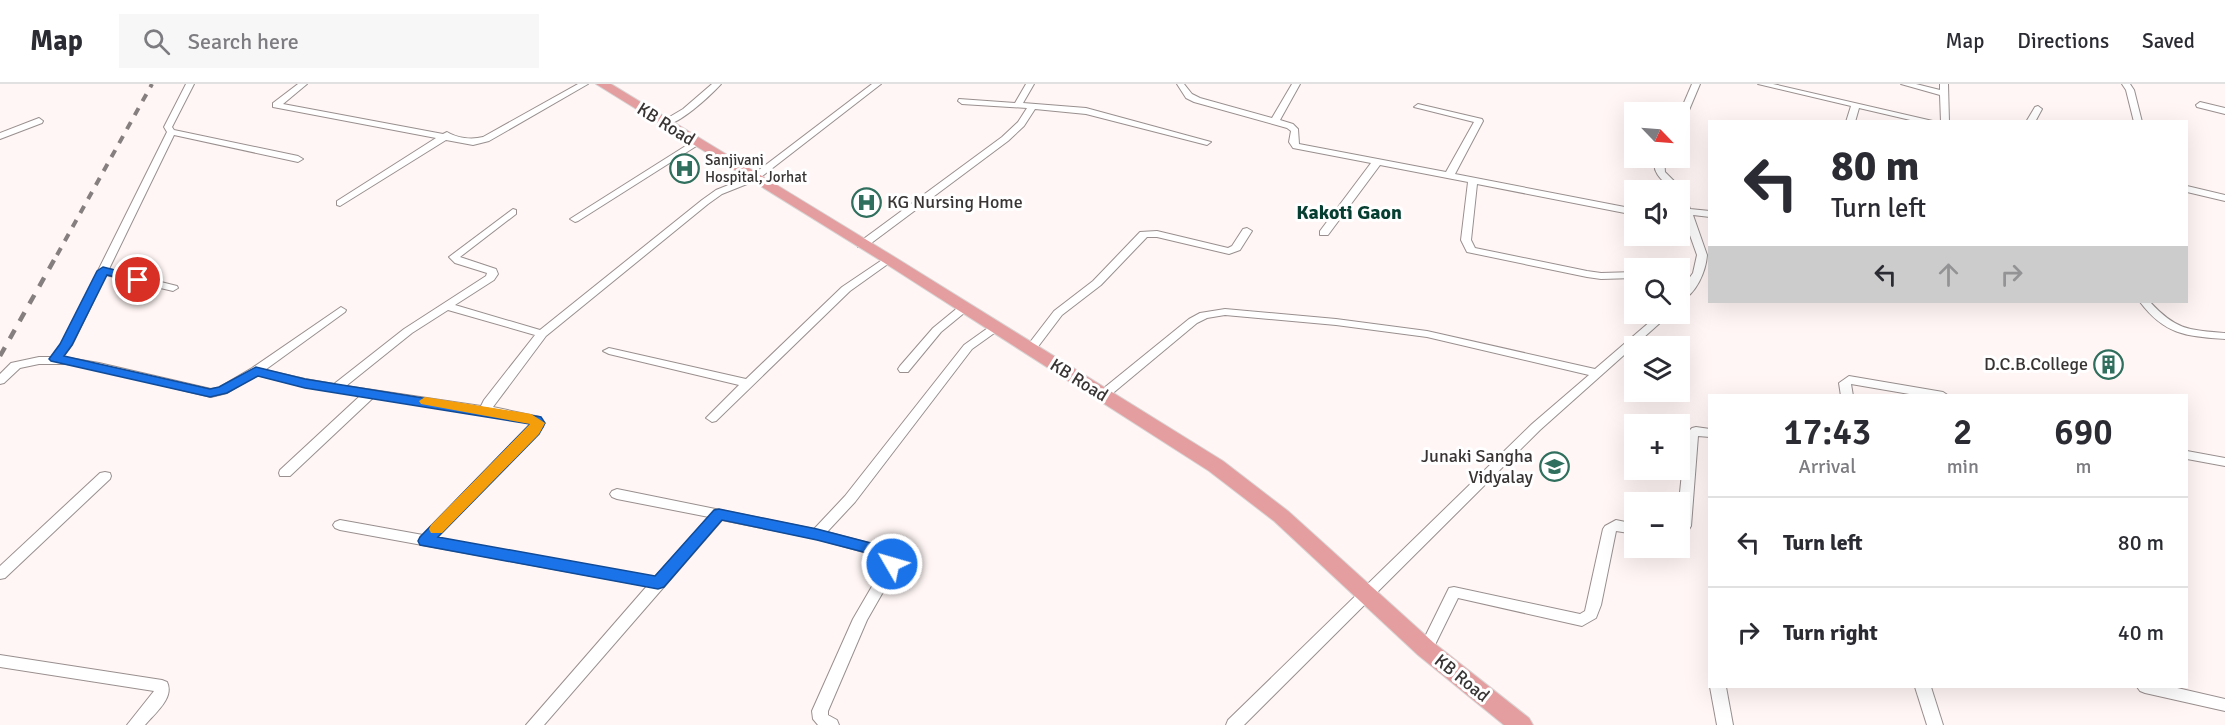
<!DOCTYPE html>
<meta charset="utf-8">
<style>
body{margin:0;font-family:Signika,sans-serif;background:#f7f7f7;color:#2b2b33;height:100vh;display:flex;flex-direction:column;font-size:22px;white-space:nowrap}
*{box-sizing:border-box;margin:0}
p{font-size:20px;color:#7c7c81}
.icon{flex:none;width:33px;height:33px;fill:none;stroke:currentColor;stroke-width:2;stroke-linecap:round;stroke-linejoin:round}
.map{position:relative;flex:1;overflow:hidden}
.drawer{position:absolute;left:1708px;top:310px;width:480px;height:294px;display:flex;flex-direction:column;background:#fff;border-radius:0px;box-shadow:0 6px 24px #0002}
.drawer>*{flex:none}
.banner{position:absolute;left:1708px;top:36px;width:480px;height:183px;border-radius:0px;box-shadow:0 6px 24px #0002;background:#fff;color:#2b2b33;overflow:hidden}
.needle{width:39px;rotate:115deg}
.tools{position:absolute;left:1624px;top:18px;display:grid;gap:12px}
.tools a{display:grid;place-items:center;width:66px;height:66px;border-radius:0px;background:#fff;box-shadow:0 6px 24px #0002;font-size:30px}
.pin{position:absolute;display:grid;place-items:center;width:51px;height:51px;color:#fff;margin:-26px;border:3px solid #fff;border-radius:50%;box-shadow:0 2px 6px #0007}
.me{position:absolute;width:66px;margin:-33px;rotate:308deg;stroke-linejoin:round;filter:drop-shadow(0 0 4px #0008)}
.turn{display:flex;align-items:center;gap:21px;height:126px;padding:0 24px;font-size:27px}
.turn .icon{width:78px;height:78px;stroke-width:2.5}
.turn b{display:block;font-size:42px;line-height:51px}
.lanes{display:flex;align-items:center;height:57px;padding:0 24px;background:#0003;justify-content:center;gap:30px;direction:ltr}
.lanes .off{opacity:.35}
.eta{display:flex;justify-content:space-evenly;align-items:center;height:102px;text-align:center}
.eta b{font-size:36px;font-weight:600;line-height:42px}
ul{padding:0;list-style:none}
li{display:flex;align-items:center;gap:18px;height:90px;padding:0 24px;border-top:2px solid #e1e1e2}
li div{flex:1}
li b{display:block;font-size:22px}
li em{font-style:normal}
header{display:flex;align-items:center;gap:36px;box-sizing:border-box;height:84px;padding:0 30px;background:#fff;border-bottom:2px solid #e1e1e2}
header strong{font-size:28px}
nav{display:flex;gap:33px;margin-inline-start:auto;font-size:21px}
.search{width:420px;height:54px;background:#f7f7f7;display:flex;align-items:center;gap:15px;box-sizing:border-box;padding:0 21px;border-radius:0px;color:#7c7c81;font-size:22px}
.map>svg:first-child{display:block}
.lines{fill:none;stroke-linecap:round;stroke-linejoin:round}
.minor-casing{stroke:#998f8f;stroke-width:2}
.primary-casing{stroke:#d7d6d6;stroke-width:2}
.minor{fill:#fff;fill-rule:evenodd}
.primary{fill:#e59e9f;fill-rule:evenodd}
.rail-far1{stroke:#857f7f;stroke-width:4;stroke-dasharray:8 8;stroke-linecap:butt}
.rail{stroke:#857f7f;stroke-width:4.5;stroke-dasharray:10 10;stroke-linecap:butt}
.route{fill:#1a73e8;stroke:#114b97;stroke-width:1.5}
.slow{fill:#f59e0b}
.labels{text-anchor:middle;dominant-baseline:central;stroke-width:6;stroke-linejoin:round;paint-order:stroke}
.far-poi-label{font-size:15px;fill:#383434;stroke:#fff;text-anchor:start}
.street-label{font-size:18px;fill:#383434;stroke:#fff}
.poi-label{font-size:18px;fill:#383434;stroke:#fff;text-anchor:end}
.neighbourhood-label{font-size:20px;font-weight:bold;fill:#063e31;stroke:#fff}
</style>
<header>
<strong>Map</strong>
<div class="search"><svg class="icon" aria-label="search" viewBox="0 0 24 24"><circle cx="10" cy="10" r="6"/><path d="M15 15l6 6"/></svg>Search here</div>
<nav><a>Map</a><a>Directions</a><a>Saved</a></nav>
</header>
<div class="map">
<svg width="2225" height="641" viewBox="0 0 2225 641">
<rect width="100%" height="100%" fill="#fff6f5"/>
<g class="lines">
<defs>
<g id="minor">
<path d="M186,0h8l-22,43 2,3 124,26 5,3 -5,3 -124,-27 -65,134 68,17 1,2 -5,3 -67,-16 -34,70 -9,12 36,6 112,26 7,-1 34,-20 89,-61 5,3 -1,2 -80,58 40,9 29,5 70,-55 82,-53 1,-3 -32,-10 -6,-6 64,-48 3,1v4l-56,43 36,12 2,5 -4,6 -39,25 85,25 162,-130 14,-10 35,-14 121,-92h9l-124,96 -35,14 -14,10 -162,132 -53,71 47,10 4,6 -1,4 -107,111 219,39 54,-60 -92,-18 -5,-2 -2,-3 2,-3 5,-2 197,40 31,-33 119,-151 28,-20h8l2,2 -2,2 -28,20 -117,153 -28,30 68,18 5,9 -1,5 -32,56 -39,91v4l9,5 2,5h-21l-5,-6 -1,-8 41,-92 32,-55v-6l-68,-19 -95,-19 -178,205h-18l121,-139 -307,-56 -5,-2 -2,-3 2,-3 5,-2 83,15 109,-112 -158,-26 -84,79h-10l-1,-3 1,-3 81,-75 -56,-8 -48,-12 -30,18 -16,4 -112,-27 -32,-6h-28l-19,4 -16,15 -4,1v-10l11,-11 28,-6h13l9,-12 106,-213 -3,-5zM448,226l87,25 -51,65 -3,6 -135,-20 66,-53z"/>
<path d="M298,0h9l-24,20 160,30 4,-2c10,6 24,8 36,5l95,-53h10l-99,57 -16,4 -27,-5 -106,66 -3,-1v-4l99,-63 -163,-31v-4z"/>
<path d="M712,0h9c-11,12 -44,43 -60,42v-4l22,-13z"/>
<polygon points="1026,0 1034,0 1023,19 1086,24 1211,58 1207,61 1086,30 1035,25 1024,42 1008,57 866,163 858,163 858,159 1002,53 1018,38 1027,24 962,20 958,17 959,15 1015,19"/>
<polygon points="1177,0 1184,0 1192,10 1200,14 1272,34 1292,0 1300,0 1280,36 1293,40 1298,45 1299,60 1446,88 1474,38 1414,23 1418,20 1482,35 1483,37 1455,90 1635,125 1635,131 1477,100 1471,156 1475,164 1587,187 1601,189 1635,188 1635,194 1601,195 1587,193 1467,168 1461,156 1468,98 1380,81 1328,151 1320,151 1320,147 1371,79 1293,64 1289,58 1291,47 1287,44 1194,18 1186,14"/>
<polygon points="1692,0 1700,0 1684,38 1680,41 1680,28"/>
<polygon points="1758,0 1773,0 1937,38 1919,38 1859,24 1855,38 1846,38 1851,22"/>
<polygon points="1901,0 1916,0 1940,6 1940,0 1948,0 1949,38 1941,38 1940,11"/>
<polygon points="2122,0 2130,0 2134,6 2142,38 2134,38 2126,6"/>
<polygon points="2200,18 2225,24 2225,30 2197,23 2196,21"/>
<polygon points="2038,22 2042,25 2035,38 2026,38 2035,23"/>
<polygon points="39,34 43,37 42,39 0,55 0,49"/>
<polygon points="695,56 699,59 698,61 578,137 575,138 570,135"/>
<path d="M1655,74h9l1,14 18,18 -1,2 3,2 5,15 20,2v6l-17,-2 14,40c-1,16 -11,40 -27,46v-10l13,-18 4,-18 -17,-48v-17h-7c-10,-9 -22,-17 -18,-32z"/>
<polygon points="2187,102 2225,111 2225,117 2187,108"/>
<polygon points="1247,144 1252,147 1240,166 1229,170 1157,153 1147,153 1101,201 1062,231 1034,268 1026,268 1024,266 1054,227 1093,197 1140,148 1157,147 1228,164 1232,162 1243,145"/>
<polygon points="888,172 893,175 892,177 850,207 716,337 712,338 706,334 739,301 609,270 603,267 609,264 746,295 842,203"/>
<path d="M2140,218h10c26,28 38,28 75,31v6c-39,-3 -60,-4 -85,-37z"/>
<polygon points="965,220 969,221 970,223 969,225 941,248 908,288 900,288 898,285 900,282 933,244 961,221"/>
<polygon points="1225,225 1336,235 1427,247 1595,285 1659,230 1670,230 1540,346 1244,641 1226,641 1228,636 1532,340 1589,291 1427,253 1336,241 1225,231 1207,234 1197,239 1107,314 1099,314 1097,311 1099,308 1189,235 1200,229"/>
<polygon points="1849,292 1943,308 1949,312 1921,312 1851,300 1853,312 1841,312 1839,299"/>
<polygon points="1696,343 1710,345 1710,353 1698,352 1691,442 1685,452 1680,454 1679,418 1686,350 1692,344"/>
<polygon points="2187,367 2225,374 2225,382 2187,375"/>
<polygon points="105,388 110,389 111,392 110,395 5,494 0,495 0,482 100,389"/>
<polygon points="1616,436 1635,440 1635,450 1616,447 1601,521 1596,534 1582,542 1458,514 1431,569 1426,571 1421,569 1419,565 1447,508 1449,504 1454,503 1580,530 1585,527 1603,445 1605,442"/>
<path d="M0,571l162,25 5,2c8,16 -13,32 -22,43h-18l27,-34 -154,-24z"/>
<polygon points="1710,603 1726,603 1733,641 1717,641"/>
<polygon points="1915,603 1931,603 1943,641 1927,641"/>
<polygon points="2137,603 2173,603 2225,615 2225,627 2145,609 2140,607"/>
</g>
<polygon id="primary" points="596,0 611,0 893,172 1223,377 1288,427 1434,559 1529,634 1533,641 1504,641 1418,571 1274,437 1209,387 883,178"/>
</defs>
<use href="#minor" class="minor-casing"/>
<use href="#primary" class="primary-casing"/>
<use href="#minor" class="minor"/>
<use href="#primary" class="primary"/>
<polyline class="rail-far1" points="57,171 152,0"/>
<polyline class="rail" points="0,272 58,169"/>
</g>
<polygon class="route" points="103,183 142,193 144,196 138,199 107,191 72,261 64,272 210,305 219,303 256,283 305,295 541,333 545,339 539,350 438,453 655,492 714,426 719,425 817,445 890,464 899,471 901,475 898,485 887,485 885,477 879,472 817,456 722,436 664,503 658,505 420,461 418,457 420,453 530,340 305,304 258,292 227,309 210,313 51,277 49,275 60,260 97,187"/>
<polygon class="slow" points="425,313 531,330 545,339 539,350 442,449 431,449 429,445 431,441 530,340 421,320 419,317"/>
<defs>
<symbol id="hospital-ring" viewBox="-11 -11 22 22"><circle r="9.5" fill="#fff" stroke="#306f5d" stroke-width="1.5"/><path d="M-5-5h3v3.5h4V-5h3V5h-3V1.5h-4V5h-3Z" fill="#306f5d"/></symbol>
<symbol id="building-ring" viewBox="-11 -11 22 22"><circle r="9.5" fill="#fff" stroke="#306f5d" stroke-width="1.5"/><path d="M-4-6H4V6H1V3H-1V6H-4ZM-2.5-4.3h1.7v1.8h-1.7ZM.8-4.3h1.7v1.8H.8ZM-2.5-1h1.7V.8h-1.7ZM.8-1h1.7V.8H.8Z" fill="#306f5d"/></symbol>
<symbol id="school-ring" viewBox="-11 -11 22 22"><circle r="9.5" fill="#fff" stroke="#306f5d" stroke-width="1.5"/><path d="M0-5L7-2L0 1L-7-2ZM-4 1L0 2.5L4 1V4Q0 6-4 4Z" fill="#306f5d"/></symbol>
</defs>
<g fill-rule="evenodd">
<use href="#hospital-ring" x="668" y="68" width="33" height="33"/>
<use href="#hospital-ring" x="850" y="102" width="33" height="33"/>
<use href="#building-ring" x="2092" y="264" width="33" height="33"/>
<use href="#school-ring" x="1538" y="366" width="33" height="33"/>
</g>
<g class="labels">
<g class="far-poi-label">
<text x="705" y="76">Sanjivani<tspan x="705" dy="17">Hospital, Jorhat</tspan></text>
</g>
<g class="street-label">
<text transform="translate(666 40) rotate(32)">KB Road</text>
<text transform="translate(1079 296) rotate(32)">KB Road</text>
<text transform="translate(1462 594) rotate(39)">KB Road</text>
</g>
<g class="poi-label">
<text x="887" y="118" text-anchor="start">KG Nursing Home</text>
<text x="2088" y="280">D.C.B.College</text>
<text x="1533" y="372">Junaki Sangha<tspan x="1533" dy="21">Vidyalay</tspan></text>
</g>
<g class="neighbourhood-label">
<text x="1349" y="128">Kakoti Gaon</text>
</g>
</g>
</svg>
<div class="tools">
<a><svg class="needle" viewBox="-14 -14 28 28"><path d="M0-13l5 13h-10z" fill="#e53935"/><path d="M0 13l5-13h-10z" fill="#7c7c81"/></svg></a>
<a><svg class="icon" aria-label="sound" viewBox="0 0 24 24"><path d="M4 9h4l5-4v14l-5-4H4zM17 9q2 3 0 6"/></svg></a>
<a><svg class="icon" aria-label="search" viewBox="0 0 24 24"><circle cx="10" cy="10" r="6"/><path d="M15 15l6 6"/></svg></a>
<a><svg class="icon" aria-label="layers" viewBox="0 0 24 24"><path d="M12 4l9 5-9 5-9-5zM3 14l9 5 9-5"/></svg></a>
<a>+</a>
<a>−</a>
</div>
<div class="pin" style="left:138px;top:196px;background:#d93025"><svg class="icon" aria-label="arrive" viewBox="0 0 24 24"><path d="M6 21V4h12l-3 4 3 4H6"/></svg></div>
<svg class="me" style="left:892px;top:480px" viewBox="-20 -20 40 40"><circle r="17" fill="#1a73e8" stroke="#fff" stroke-width="3"/><path d="M0-11L8 9 0 5-8 9z" fill="#fff"/></svg>
<div class="banner">
<div class="turn"><svg class="icon" aria-label="left" viewBox="0 0 24 24"><path d="M17 20v-9H6M10 6l-5 5 5 5"/></svg><div><b>80 m</b>Turn left</div></div>
<div class="lanes"><svg class="icon" aria-label="left" viewBox="0 0 24 24"><path d="M17 20v-9H6M10 6l-5 5 5 5"/></svg><svg class="icon off" aria-label="ahead" viewBox="0 0 24 24"><path d="M12 20V5M6 11l6-6 6 6"/></svg><svg class="icon off" aria-label="right" viewBox="0 0 24 24"><path d="M7 20v-9h11M14 6l5 5-5 5"/></svg></div>
</div>
<section class="drawer">
<div class="eta">
<div><b>17:43</b><p>Arrival</p></div>
<div><b>2</b><p>min</p></div>
<div><b>690</b><p>m</p></div>
</div>
<ul>
<li><svg class="icon" aria-label="left" viewBox="0 0 24 24"><path d="M17 20v-9H6M10 6l-5 5 5 5"/></svg><div><b>Turn left</b></div><em>80 m</em></li>
<li><svg class="icon" aria-label="right" viewBox="0 0 24 24"><path d="M7 20v-9h11M14 6l5 5-5 5"/></svg><div><b>Turn right</b></div><em>40 m</em></li>
</ul>
</section>
</div>
